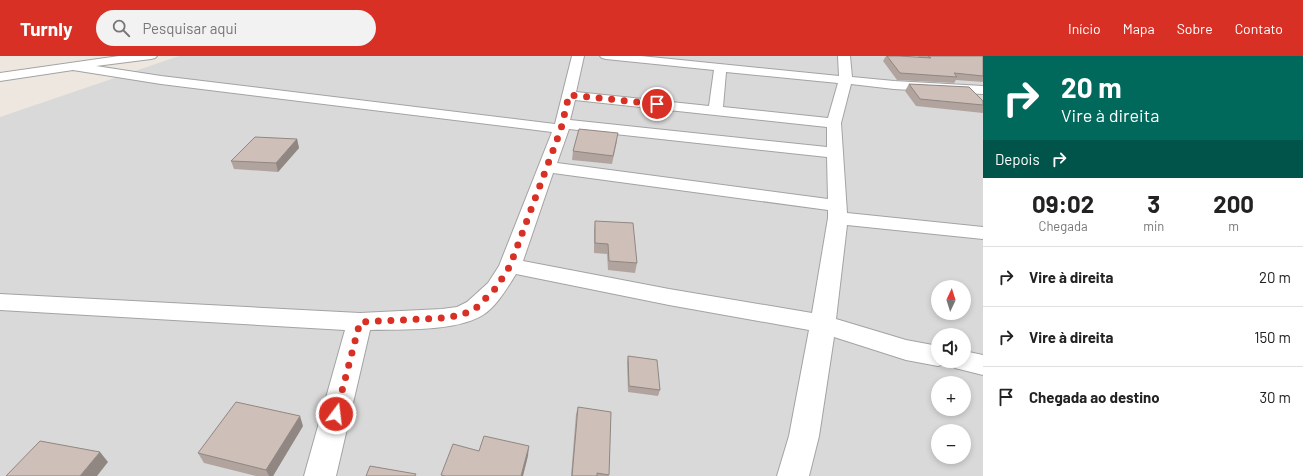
<!DOCTYPE html>
<html lang="pt">
<meta charset="utf-8">
<style>
body{margin:0;font-family:Barlow,sans-serif;background:#f2f2f2;color:#222;height:100vh;display:flex;flex-direction:column;font-size:15px;white-space:nowrap}
*{box-sizing:border-box;margin:0}
p{font-size:13px;color:#767676}
.icon{flex:none;width:22px;height:22px;fill:none;stroke:currentColor;stroke-width:2;stroke-linecap:round;stroke-linejoin:round}
.map{position:relative;flex:1;overflow:hidden}
.drawer{display:flex;flex-direction:column;background:#fff;width:320px}
.drawer>*{flex:none}
.guide{background:#00695c;color:#fff;overflow:hidden}
.needle{width:26px;rotate:4deg}
.buttons{position:absolute;left:931px;top:224px;display:grid;gap:8px}
.buttons a{display:grid;place-items:center;width:40px;height:40px;border-radius:50%;background:#fff;box-shadow:0 2px 6px #0003;font-size:20px}
.pin{position:absolute;display:grid;place-items:center;width:34px;height:34px;color:#fff;margin:-17px;border:2px solid #fff;border-radius:50%;box-shadow:0 1px 4px #0007}
.me{position:absolute;width:44px;margin:-22px;rotate:15deg;stroke-linejoin:round;filter:drop-shadow(0 0 3px #0008)}
.turn{display:flex;align-items:center;gap:14px;height:84px;padding:0 12px;font-size:18px}
.turn .icon{width:52px;height:52px;stroke-width:2.5}
.turn b{display:block;font-size:28px;line-height:34px}
.then{display:flex;align-items:center;height:38px;padding:0 12px;background:#0003;gap:8px;font-size:15px}
.eta{display:flex;justify-content:space-evenly;align-items:center;height:68px;text-align:center}
.eta b{font-size:24px;font-weight:700;line-height:28px}
ul{padding:0;list-style:none}
li{display:flex;align-items:center;gap:12px;height:60px;padding:0 12px;border-top:1px solid #e0e0e0}
li div{flex:1}
li b{display:block;font-size:15px}
li em{font-style:normal}
header{display:flex;align-items:center;gap:24px;box-sizing:border-box;height:56px;padding:0 20px;background:#d93025;color:#fff}
header strong{font-size:19px}
nav{display:flex;gap:22px;margin-inline-start:auto;font-size:14px}
.search{width:280px;height:36px;background:#f2f2f2;display:flex;align-items:center;gap:10px;box-sizing:border-box;padding:0 14px;border-radius:22px;color:#767676;font-size:15px}
main{display:flex;flex:1;min-height:0}
.map>svg:first-child{display:block}
.residential{fill:#dad9d9;fill-rule:evenodd}
.lines{fill:none;stroke-linecap:round;stroke-linejoin:round}
.street-casing{stroke:#a3a3a3;stroke-width:2}
.street{fill:#fff;fill-rule:evenodd}
.wall{fill:#b1a49f}
.shaded-wall{fill:#908682}
.building{fill:#cebfb9;stroke:#908682}
.route{stroke:#d93025;stroke-width:7;stroke-dasharray:0 12.6}
</style>
<header>
<strong>Turnly</strong>
<div class="search"><svg class="icon" aria-label="search" viewBox="0 0 24 24"><circle cx="10" cy="10" r="6"/><path d="M15 15l6 6"/></svg>Pesquisar aqui</div>
<nav><a>Início</a><a>Mapa</a><a>Sobre</a><a>Contato</a></nav>
</header>
<main>
<div class="map">
<svg width="983" height="420" viewBox="0 0 983 420">
<rect width="100%" height="100%" fill="#eee7e0"/>
<path class="residential" d="M179,0h804v420h-983v-359zM938,231h26v26h-26zM938,279h26v26h-26zM938,327h26v26h-26zM938,375h26v26h-26z"/>
<g class="lines">
<defs>
<g id="street">
<path d="M119,0h38l-2,2 -4,1 -55,7 65,10 394,48 17,-68h12l-8,36 133,14 5,-36 -108,-11 -4,-1 -2,-2h41l198,20 -1,-20h12l2,21 42,4 89,5v8l-89,-5 -43,-5 -10,39 6,90 136,14v12l-136,-14 -11,94 70,21 32,6v15h11l-2,2 -9,3 -32,-6 -72,-23 -15,99 -10,40h-32l12,-40 20,-106 -140,-25 -153,-31c-9,14 -19,32 -33,41 -28,17 -80,14 -113,15l-34,146h-32l41,-146 -345,-20v-16l360,19 82,-4 15,-2 10,-5 21,-19 11,-17 53,-134 -391,-48 -88,-14 -73,11v-8zM726,16l112,11 -10,35 -105,-11zM575,44l252,27v20l-257,-27zM569,73l258,28 1,42 -271,-36zM553,117l275,37v8l-16,95 -143,-24 -146,-28z"/>
<polygon points="964,295 983,299 983,319 955,312 951,305 964,305"/>
</g>
</defs>
<use href="#street" class="street-casing"/>
<use href="#street" class="street"/>
</g>
<g class="wall">
<polygon points="886,0 899,0 919,1 917,0 983,0 983,26 956,24 954,27 897,24 883,5"/>
<polygon points="909,28 983,45 983,57 916,50 905,35"/>
<polygon points="297,83 299,92 278,116 234,113 231,105"/>
<polygon points="617,85 612,108 572,104 573,95"/>
<polygon points="595,165 637,207 635,217 608,214 607,198 594,197 594,174"/>
<polygon points="628,300 660,334 658,340 628,336 627,306"/>
<polygon points="578,351 609,419 608,420 571,420 576,358"/>
<polygon points="303,370 273,420 256,420 204,407 198,397"/>
</g>
<g class="shaded-wall">
<polygon points="297,83 299,92 278,116 276,107"/>
<polygon points="300,360 303,370 273,420 269,420 266,414"/>
<polygon points="529,390 528,400 523,420 521,420"/>
<polygon points="100,396 108,406 97,420 80,420"/>
</g>
<g class="building">
<polygon points="887,0 899,0 931,2 928,0 983,0 983,20 954,17 957,21 900,17"/>
<polygon points="909,28 969,31 983,45 983,49 920,43"/>
<polygon points="579,73 618,77 613,100 573,95"/>
<polygon points="255,81 297,83 276,107 231,105"/>
<polygon points="595,165 633,167 637,207 609,205 608,188 595,187"/>
<polygon points="628,300 657,304 660,334 629,330"/>
<polygon points="236,346 300,360 266,414 198,397"/>
<polygon points="578,351 611,356 609,419 597,417 597,420 572,420"/>
<polygon points="484,380 529,390 521,420 445,420 441,419 453,388 479,395"/>
<polygon points="40,385 100,396 80,420 6,420"/>
<polygon points="370,410 416,418 415,420 366,420"/>
</g>
<g class="lines">
<polyline class="route" points="336,358 360,266 442,262 462,259 476,252 496,232 510,210 561,73 569,39 657,48"/>
</g>
</svg>
<div class="buttons">
<a><svg class="needle" viewBox="-14 -14 28 28"><path d="M0-13l5 13h-10z" fill="#e53935"/><path d="M0 13l5-13h-10z" fill="#767676"/></svg></a>
<a><svg class="icon" aria-label="sound" viewBox="0 0 24 24"><path d="M4 9h4l5-4v14l-5-4H4zM17 9q2 3 0 6"/></svg></a>
<a>+</a>
<a>−</a>
</div>
<div class="pin" style="left:657px;top:48px;background:#d93025"><svg class="icon" aria-label="arrive" viewBox="0 0 24 24"><path d="M6 21V4h12l-3 4 3 4H6"/></svg></div>
<svg class="me" style="left:336px;top:358px" viewBox="-20 -20 40 40"><circle r="17" fill="#d93025" stroke="#fff" stroke-width="3"/><path d="M0-11L8 9 0 5-8 9z" fill="#fff"/></svg>
</div>
<section class="drawer">
<div class="guide">
<div class="turn"><svg class="icon" aria-label="right" viewBox="0 0 24 24"><path d="M7 20v-9h11M14 6l5 5-5 5"/></svg><div><b>20 m</b>Vire à direita</div></div>
<div class="then">Depois<svg class="icon" aria-label="right" viewBox="0 0 24 24"><path d="M7 20v-9h11M14 6l5 5-5 5"/></svg></div>
</div>
<div class="eta">
<div><b>09:02</b><p>Chegada</p></div>
<div><b>3</b><p>min</p></div>
<div><b>200</b><p>m</p></div>
</div>
<ul>
<li><svg class="icon" aria-label="right" viewBox="0 0 24 24"><path d="M7 20v-9h11M14 6l5 5-5 5"/></svg><div><b>Vire à direita</b></div><em>20 m</em></li>
<li><svg class="icon" aria-label="right" viewBox="0 0 24 24"><path d="M7 20v-9h11M14 6l5 5-5 5"/></svg><div><b>Vire à direita</b></div><em>150 m</em></li>
<li><svg class="icon" aria-label="arrive" viewBox="0 0 24 24"><path d="M6 21V4h12l-3 4 3 4H6"/></svg><div><b>Chegada ao destino</b></div><em>30 m</em></li>
</ul>
</section>
</main>
